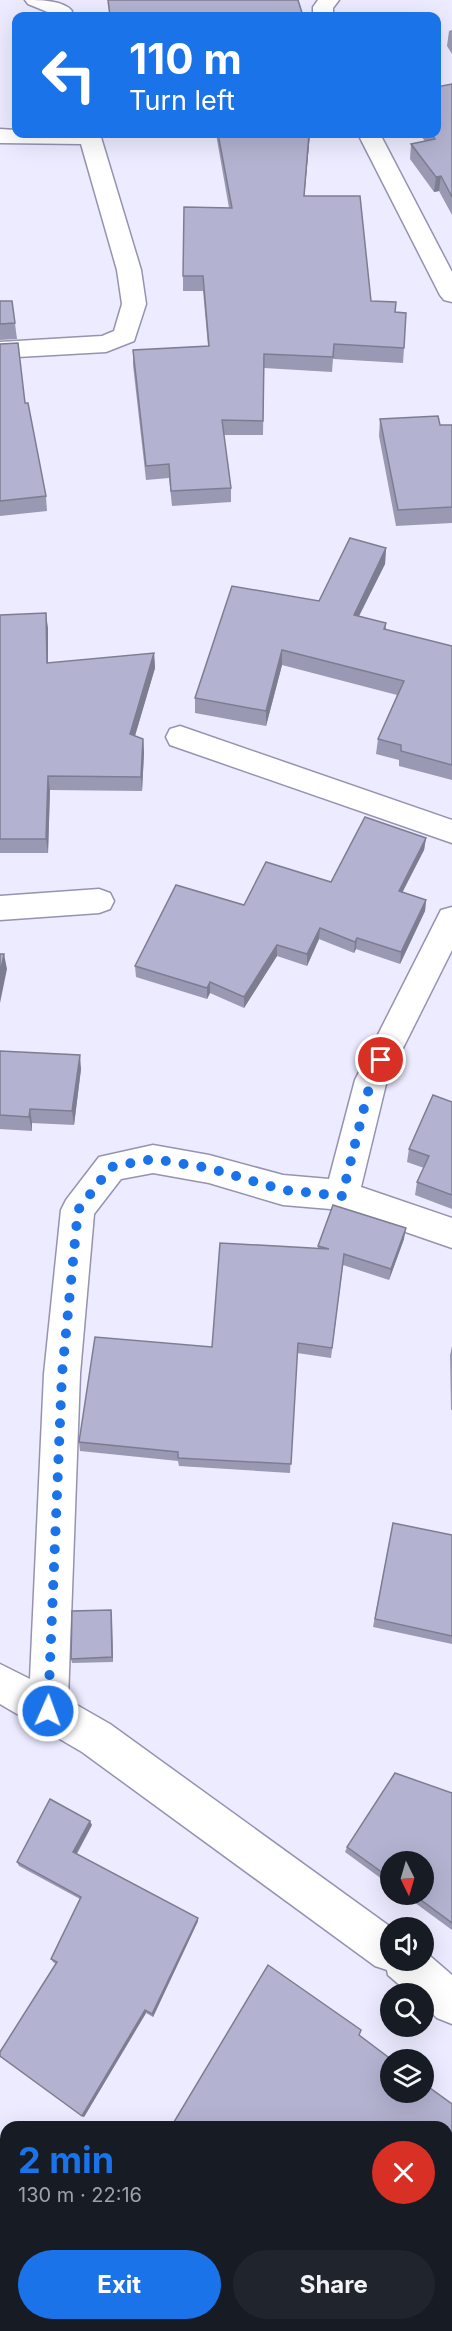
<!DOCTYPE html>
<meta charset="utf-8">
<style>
body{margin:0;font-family:Inter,sans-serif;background:#20242c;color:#f1f3f6;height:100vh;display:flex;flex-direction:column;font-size:22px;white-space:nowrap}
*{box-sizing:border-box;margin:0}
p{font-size:20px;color:#9ea1a6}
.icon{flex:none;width:33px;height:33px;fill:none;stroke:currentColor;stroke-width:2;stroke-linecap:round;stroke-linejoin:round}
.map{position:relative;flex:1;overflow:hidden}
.drawer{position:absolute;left:0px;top:2121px;width:453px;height:210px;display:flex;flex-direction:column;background:#171b24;border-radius:18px 18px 0 0;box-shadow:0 6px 24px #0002}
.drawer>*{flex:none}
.guide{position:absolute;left:12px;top:12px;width:429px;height:126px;border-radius:12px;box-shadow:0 6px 24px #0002;background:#1a73e8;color:#fff;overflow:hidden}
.needle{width:39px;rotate:175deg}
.fabs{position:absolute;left:380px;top:1851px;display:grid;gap:12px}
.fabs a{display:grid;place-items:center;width:54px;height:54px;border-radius:50%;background:#171b24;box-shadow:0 6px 24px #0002;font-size:30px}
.pin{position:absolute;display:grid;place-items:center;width:51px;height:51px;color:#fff;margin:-26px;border:3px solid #fff;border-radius:50%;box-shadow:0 2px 6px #0007}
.me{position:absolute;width:66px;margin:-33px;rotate:2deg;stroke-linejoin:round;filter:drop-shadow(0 0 4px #0008)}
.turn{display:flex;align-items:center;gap:21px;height:126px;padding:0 18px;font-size:27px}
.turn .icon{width:78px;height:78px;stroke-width:2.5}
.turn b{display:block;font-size:42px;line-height:51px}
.round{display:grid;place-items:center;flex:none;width:63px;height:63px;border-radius:32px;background:#20242c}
.overview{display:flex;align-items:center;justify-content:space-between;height:102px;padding:0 18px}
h1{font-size:36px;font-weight:700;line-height:45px;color:#1a73e8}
.cta{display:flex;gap:12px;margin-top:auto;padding:12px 18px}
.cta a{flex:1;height:69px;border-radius:36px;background:#1a73e8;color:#fff;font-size:24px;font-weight:700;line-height:69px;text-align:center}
.cta a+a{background:#20242c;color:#f1f3f6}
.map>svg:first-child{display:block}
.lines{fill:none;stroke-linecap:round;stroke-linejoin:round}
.minor-casing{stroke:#9593b1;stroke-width:3}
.minor{fill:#fff;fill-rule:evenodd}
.wall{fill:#9a99b3}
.shaded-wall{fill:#7d7d92}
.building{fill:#b3b2d0;stroke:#7d7d92;stroke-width:1.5}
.route{stroke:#1a73e8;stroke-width:10;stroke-dasharray:0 18}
</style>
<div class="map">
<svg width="452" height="2331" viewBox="0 0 452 2331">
<rect width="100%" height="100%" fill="#ecebff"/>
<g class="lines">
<defs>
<g id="minor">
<path d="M25,0c15,0 38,0 47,11l-3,4h-14l-27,-11z"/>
<polygon points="318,0 339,0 333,8 333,16 313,16 313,7"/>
<polygon points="0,129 16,130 16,134 100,134 141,270 146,304 134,341 106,352 0,358 0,342 102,336 114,331 122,304 117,270 81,144 0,143"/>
<polygon points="358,134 380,134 452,272 452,302 444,300 440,295"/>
<polygon points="180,726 452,820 452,843 170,745 166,737 170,729"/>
<polygon points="99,889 110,893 114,901 110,909 99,913 0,920 0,896"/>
<polygon points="452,907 452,950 387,1080 361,1187 452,1218 452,1248 342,1210 283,1205 209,1183 153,1173 121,1179 94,1214 80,1374 68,1700 110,1724 392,1928 390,1928 390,1960 423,1960 423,1950 452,1975 452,2024 437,2018 423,2005 423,1994 410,1994 388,1975 387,1970 375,1966 82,1752 0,1704 0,1664 30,1679 44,1374 61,1210 66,1200 99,1157 153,1145 209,1155 283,1175 329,1179 355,1080 441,910"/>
</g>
</defs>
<use href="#minor" class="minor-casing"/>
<use href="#minor" class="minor"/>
</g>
<g class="wall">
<polygon points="452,30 452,54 447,46 449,31"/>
<polygon points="452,84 452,215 439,191 434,192 410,159 411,144 425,141 419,134 436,134"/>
<polygon points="216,134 310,134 304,196 371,301 395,312 404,348 403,363 333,359 332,372 264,368 263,435 224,435 231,488 231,502 172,506 169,478 146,480 133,365 133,350 208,346 203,291 183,291 183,276 229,208"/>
<polygon points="0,301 12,301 17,339 0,340"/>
<polygon points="0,344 25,403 46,496 47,511 0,516"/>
<polygon points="380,419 440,425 452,425 452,523 396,526 379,436"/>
<polygon points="386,548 385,564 359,616 386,623 386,630 452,646 452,780 399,766 399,760 376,754 378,739 397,695 282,665 266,726 195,713 195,698"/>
<polygon points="0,615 48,628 48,663 154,653 155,668 135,736 143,739 144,753 142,791 50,790 48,853 0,853"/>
<polygon points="426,838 424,850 402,892 426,900 425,911 400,964 356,949 354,953 319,939 307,966 277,956 244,1008 210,993 207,999 136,977 135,966 244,905 331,882"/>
<polygon points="0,1051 81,1069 74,1125 32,1123 32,1131 0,1129"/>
<polygon points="452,1102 452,1209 415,1195 417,1182 424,1168 407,1162 409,1149"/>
<polygon points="404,1239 389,1280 343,1265 331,1358 297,1353 290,1473 179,1466 178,1461 80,1451 79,1442 212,1347 318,1249 318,1246"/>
<polygon points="452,1346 452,1410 451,1410 450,1355"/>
<polygon points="393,1523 452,1535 452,1644 373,1627"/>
<polygon points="111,1610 113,1662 72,1663 71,1659"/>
<polygon points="452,1793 452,1930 403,1894 423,1894 390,1862 390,1885 345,1852 347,1847"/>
<polygon points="92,1825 77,1854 198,1918 198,1921 153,2017 146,2013 84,2117 56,1964 53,1962 51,1959 80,1899 19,1866 17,1862"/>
</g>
<g class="shaded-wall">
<polygon points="309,134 310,134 303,211 304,196"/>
<polygon points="441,176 439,191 434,192 436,177"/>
<polygon points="386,548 385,564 352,630 354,615"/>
<polygon points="46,613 48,628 48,678 47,663"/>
<polygon points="282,650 282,665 266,726 266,711"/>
<polygon points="154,653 155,668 131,749 130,734"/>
<polygon points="143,739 144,753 142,791 141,777"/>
<polygon points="48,776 50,790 48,853 46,839"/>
<polygon points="426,838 424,850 397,903 399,891"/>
<polygon points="426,900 425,911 400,964 401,952"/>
<polygon points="320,928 319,939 307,966 307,954"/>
<polygon points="357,938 356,949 354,953 355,942"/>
<polygon points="277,945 277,956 244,1008 244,997"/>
<polygon points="4,954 7,969 0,1003 0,974"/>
<polygon points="210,982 210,993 207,999 207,988"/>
<polygon points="80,1055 81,1069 74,1125 72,1111"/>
<polygon points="30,1109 32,1123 32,1131 29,1117"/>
<polygon points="406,1228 404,1239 389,1280 391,1269"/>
<polygon points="111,1610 112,1614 113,1662 112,1657"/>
<polygon points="90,1821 92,1825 75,1856 73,1852"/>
<polygon points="198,1918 198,1921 153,2017 152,2014"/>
<polygon points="145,2010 146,2013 84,2117 82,2116"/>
</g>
<g class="building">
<polygon points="108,0 298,0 303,16 110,16"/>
<polygon points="452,84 452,197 441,176 436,177 411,144 435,139 431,134 436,134 436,87"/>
<polygon points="218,134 309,134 304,196 360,196 371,301 396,302 395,312 406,313 404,348 334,344 333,357 264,354 263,421 222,420 231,488 171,491 169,464 146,466 133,350 209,346 203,276 183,276 184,207 232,208"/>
<polygon points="0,301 12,301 15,323 0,324"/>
<polygon points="18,343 25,403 28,403 46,496 0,501 0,344"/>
<polygon points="438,416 440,425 452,425 452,507 398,510 380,419"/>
<polygon points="350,538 386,548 354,615 386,623 384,629 452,646 452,765 401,751 401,745 378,739 404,681 282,650 266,711 195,698 232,586 319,601"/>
<polygon points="46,613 47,663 154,653 130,734 143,739 141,777 48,776 46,839 0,839 0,615"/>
<polygon points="365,817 426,838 399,891 426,900 401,952 357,938 355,942 320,928 307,954 277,945 244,997 210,982 207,988 135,966 176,885 244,905 266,862 331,882"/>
<polygon points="0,954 4,954 0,974"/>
<polygon points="0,1051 80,1055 72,1111 30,1109 29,1117 0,1115"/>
<polygon points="433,1095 452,1102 452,1195 417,1182 429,1156 409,1149"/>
<polygon points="333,1205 406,1228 391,1269 344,1254 332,1348 298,1343 291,1464 178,1458 178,1452 79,1442 95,1337 212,1347 220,1243 329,1249 318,1246"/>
<polygon points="393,1523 452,1535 452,1636 375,1619"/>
<polygon points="111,1610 112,1657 71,1659 72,1611"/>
<polygon points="395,1773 452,1793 452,1923 413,1894 423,1894 423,1862 390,1862 390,1878 347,1847"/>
<polygon points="50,1799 90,1821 73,1852 198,1918 152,2014 145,2010 82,2116 0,2056 0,2052 57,1962 51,1959 81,1897 17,1862"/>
<polygon points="268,1965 361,2030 359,2035 392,2060 390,2060 390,2092 423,2092 423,2083 452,2104 452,2331 443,2325 447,2325 447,2127 171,2127"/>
</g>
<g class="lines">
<polyline class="route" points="48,1711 62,1374 78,1210 111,1167 153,1159 209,1168 283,1190 342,1196 371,1080 381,1060"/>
</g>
</svg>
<div class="fabs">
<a><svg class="needle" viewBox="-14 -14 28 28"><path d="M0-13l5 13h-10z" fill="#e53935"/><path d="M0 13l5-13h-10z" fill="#9ea1a6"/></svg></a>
<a><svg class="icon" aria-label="sound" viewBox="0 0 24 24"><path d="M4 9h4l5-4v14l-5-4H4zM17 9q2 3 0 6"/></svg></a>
<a><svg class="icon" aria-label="search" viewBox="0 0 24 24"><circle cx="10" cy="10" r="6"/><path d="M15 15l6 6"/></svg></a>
<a><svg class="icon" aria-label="layers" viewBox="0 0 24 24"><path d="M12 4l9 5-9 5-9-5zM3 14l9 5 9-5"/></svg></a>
</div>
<div class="pin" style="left:381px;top:1060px;background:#d93025"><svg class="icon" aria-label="arrive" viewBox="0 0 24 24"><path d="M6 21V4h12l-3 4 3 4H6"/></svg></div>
<svg class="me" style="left:48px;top:1711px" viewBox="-20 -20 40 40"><circle r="17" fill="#1a73e8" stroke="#fff" stroke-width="3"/><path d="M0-11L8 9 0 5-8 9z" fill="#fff"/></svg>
<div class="guide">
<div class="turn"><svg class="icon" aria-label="left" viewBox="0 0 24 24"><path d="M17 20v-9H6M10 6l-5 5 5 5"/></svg><div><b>110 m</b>Turn left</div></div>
</div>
<section class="drawer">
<div class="overview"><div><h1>2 min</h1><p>130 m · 22:16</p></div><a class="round" style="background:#d93025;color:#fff"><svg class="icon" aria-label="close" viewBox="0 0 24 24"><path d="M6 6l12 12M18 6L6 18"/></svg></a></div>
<div class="cta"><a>Exit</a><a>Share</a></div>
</section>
</div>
